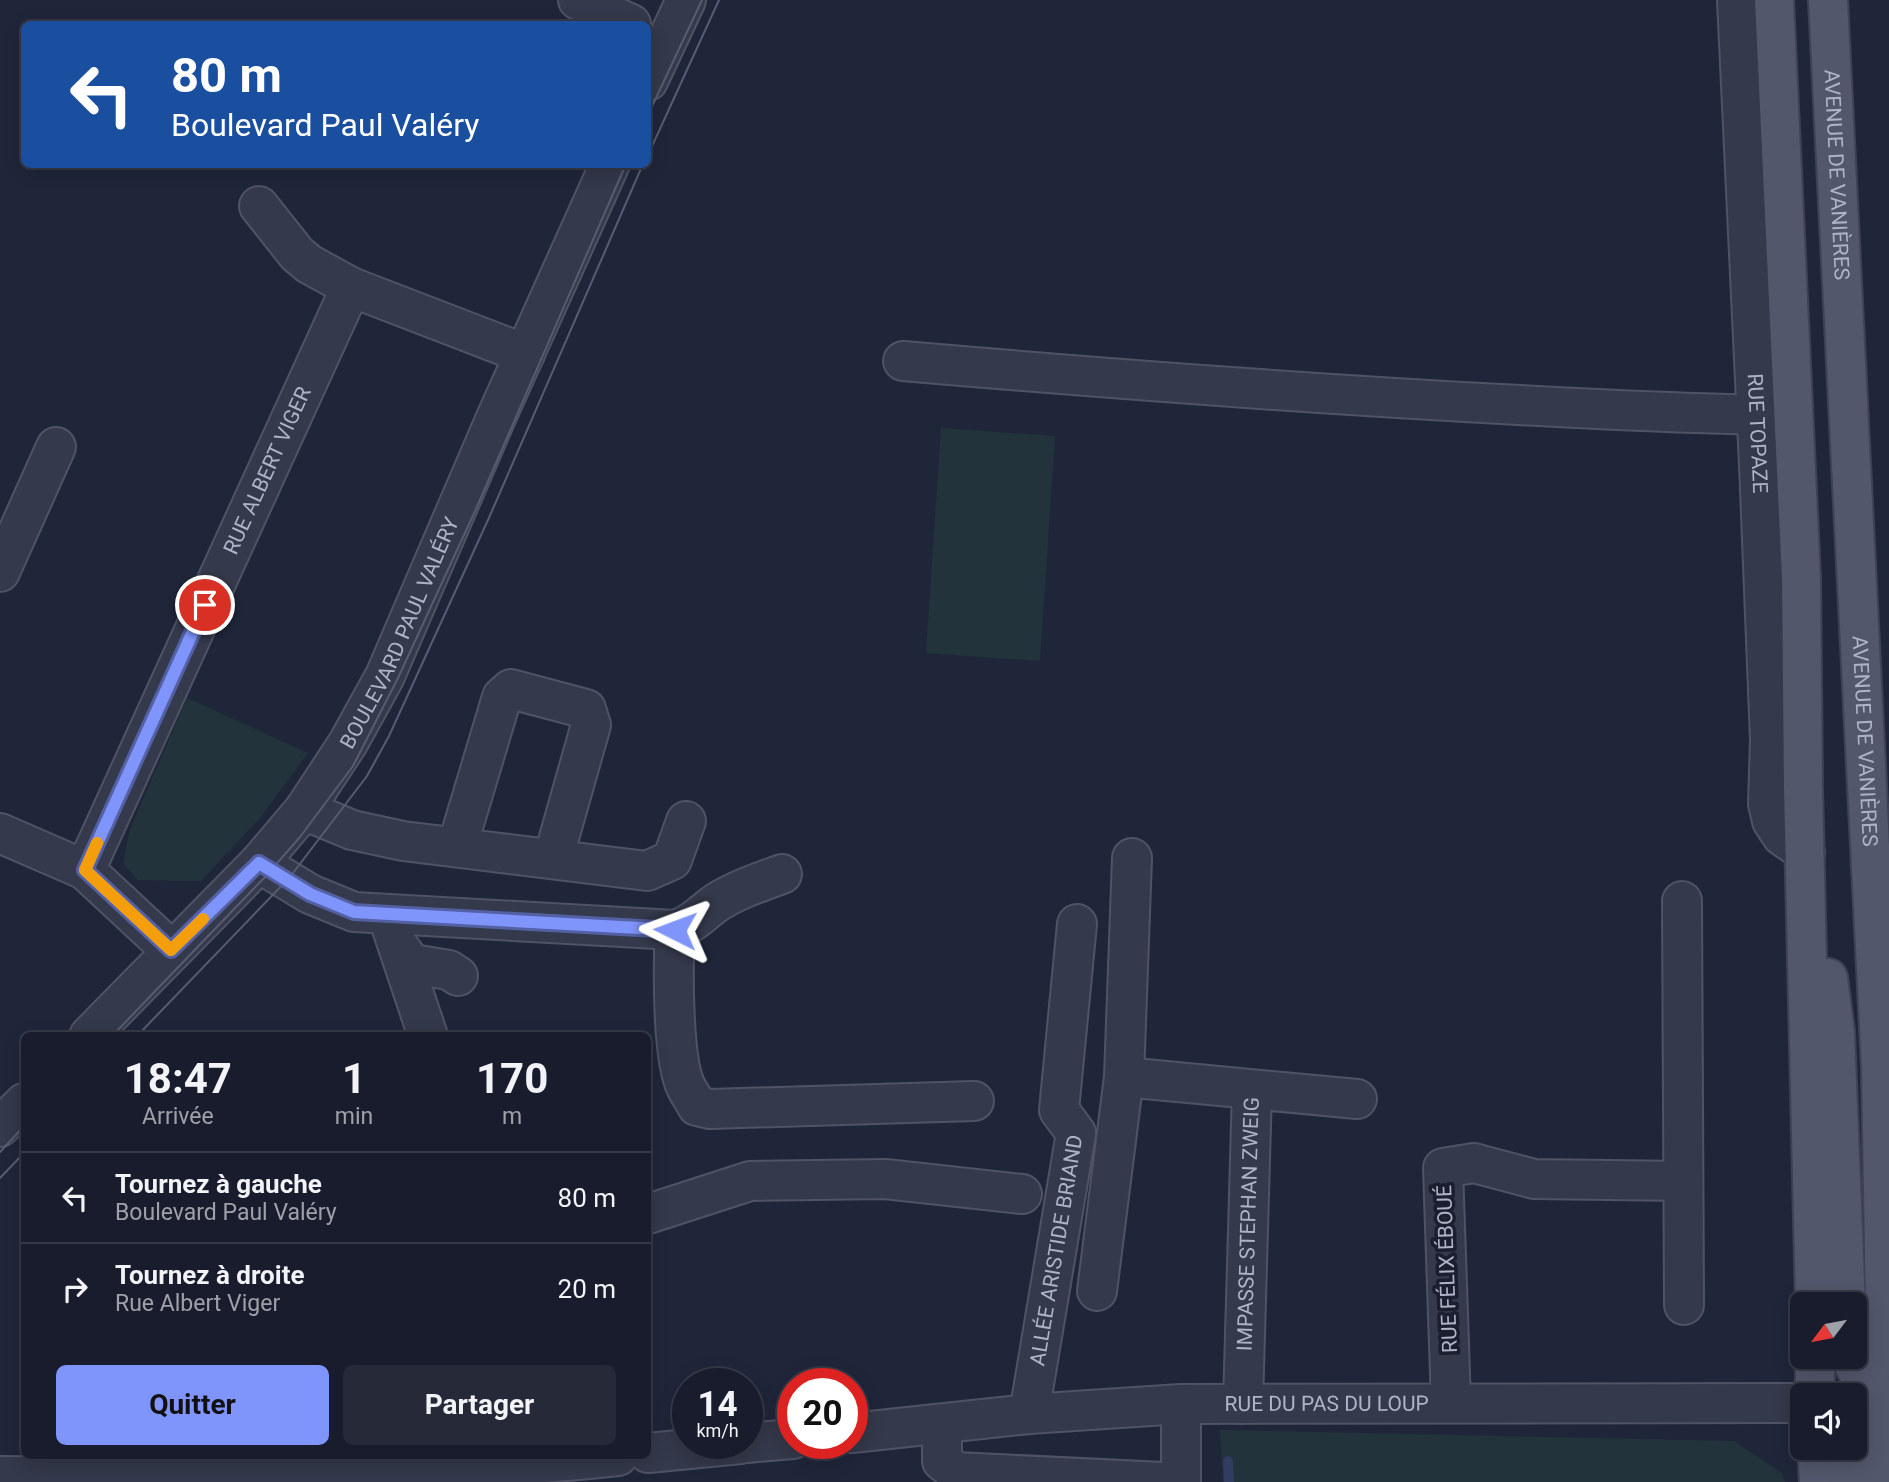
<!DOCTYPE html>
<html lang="fr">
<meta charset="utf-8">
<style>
body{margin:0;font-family:Roboto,sans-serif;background:#252938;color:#f1f3f6;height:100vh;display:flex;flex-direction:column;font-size:26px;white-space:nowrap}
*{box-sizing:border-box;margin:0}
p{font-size:23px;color:#9fa1a9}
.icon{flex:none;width:38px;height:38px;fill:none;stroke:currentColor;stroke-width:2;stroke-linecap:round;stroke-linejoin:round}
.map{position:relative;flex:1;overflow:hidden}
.details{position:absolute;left:21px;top:1032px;width:630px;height:427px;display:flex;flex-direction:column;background:#181c2c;border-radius:10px;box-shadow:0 4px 18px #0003,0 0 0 2px #363a48}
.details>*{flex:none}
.guide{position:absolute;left:21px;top:21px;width:630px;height:147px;border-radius:10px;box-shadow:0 4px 18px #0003,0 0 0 2px #363a48;background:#1a4fa0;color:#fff;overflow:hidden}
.needle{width:46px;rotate:238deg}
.controls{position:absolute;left:1790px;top:1292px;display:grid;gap:14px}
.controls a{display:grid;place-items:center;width:77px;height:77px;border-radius:10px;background:#181c2c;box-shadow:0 4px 18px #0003,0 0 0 2px #363a48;font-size:35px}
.speed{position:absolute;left:672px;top:1368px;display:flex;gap:14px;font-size:35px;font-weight:700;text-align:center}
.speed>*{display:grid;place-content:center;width:91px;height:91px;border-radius:50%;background:#181c2c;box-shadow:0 4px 18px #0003,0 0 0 2px #363a48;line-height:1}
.speed small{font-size:18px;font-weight:400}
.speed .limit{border:10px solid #d22;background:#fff;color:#111}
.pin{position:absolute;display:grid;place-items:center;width:60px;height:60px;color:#fff;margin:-30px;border:4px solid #fff;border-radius:50%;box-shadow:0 2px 7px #0007}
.me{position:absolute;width:77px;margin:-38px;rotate:273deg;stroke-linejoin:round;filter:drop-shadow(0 0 5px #0008)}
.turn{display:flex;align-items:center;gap:24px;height:147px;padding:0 35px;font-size:32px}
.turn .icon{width:91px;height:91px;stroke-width:2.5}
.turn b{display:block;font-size:49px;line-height:60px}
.eta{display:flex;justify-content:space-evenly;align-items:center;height:119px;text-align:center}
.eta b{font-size:42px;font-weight:700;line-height:49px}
.button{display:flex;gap:14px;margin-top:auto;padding:14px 35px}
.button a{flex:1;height:80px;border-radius:10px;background:#7f95fc;color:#111;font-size:28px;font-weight:700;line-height:80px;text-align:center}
.button a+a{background:#252938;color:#f1f3f6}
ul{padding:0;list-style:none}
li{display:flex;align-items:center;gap:21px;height:91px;padding:0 35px;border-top:2px solid #363a48}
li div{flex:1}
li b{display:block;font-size:26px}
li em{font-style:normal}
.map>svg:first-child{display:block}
.green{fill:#22333b}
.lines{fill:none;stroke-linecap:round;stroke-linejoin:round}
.stream{stroke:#323b60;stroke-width:10}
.minor-casing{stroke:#4f5365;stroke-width:42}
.major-casing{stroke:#3e4254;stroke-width:42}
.minor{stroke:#34394b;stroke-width:38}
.major{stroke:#52576b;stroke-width:38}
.tram{stroke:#565c72;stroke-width:2}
.route-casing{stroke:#5361a4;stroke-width:18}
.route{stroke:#7f95fc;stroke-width:12}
.slow{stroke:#f59e0b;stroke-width:12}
.labels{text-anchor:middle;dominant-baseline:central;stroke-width:7;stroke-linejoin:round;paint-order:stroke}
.street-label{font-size:21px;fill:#afb3c7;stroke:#1a1e2f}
</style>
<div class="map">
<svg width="1889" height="1482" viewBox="0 0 1889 1482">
<rect width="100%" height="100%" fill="#20263a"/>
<g class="green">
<polygon points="941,428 1055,436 1040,661 926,653"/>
<polygon points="187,698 308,753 260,818 201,881 138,880 123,863 130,829"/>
<polygon points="1220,1430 1734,1441 1782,1473 1785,1482 1223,1482"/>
</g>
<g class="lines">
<polyline class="stream" points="1228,1461 1229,1482"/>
<defs>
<g id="minor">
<polyline points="578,0 631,24"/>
<path id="s1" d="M1737,0l22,465 11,275 -2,64 4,17 10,15 23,16"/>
<polyline points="648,81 686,0"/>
<polyline points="259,206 297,254 309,264 351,287 525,354"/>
<path d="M903,361c231,20 463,37 695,48 53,3 106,4 159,6"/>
<polyline points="0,572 56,447"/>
<polyline points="304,810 352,830 403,841 647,871 672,860 686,821"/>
<polyline points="0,833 85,870 171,950"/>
<polyline points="457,847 502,697 511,689 586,709 591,725 553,859"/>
<path d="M259,863l51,31 44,18 321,18c17,-5 27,-17 41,-27 20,-13 44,-21 66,-29"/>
<path id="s2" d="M85,870l266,-583"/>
<polyline points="1682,901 1684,1305"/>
<polyline points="387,914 428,1036"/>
<path d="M675,930c-2,33 -3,129 11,157 3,6 8,13 11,19l13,3 264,-8"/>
<polyline points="398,946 412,964 449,970 458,976"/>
<path id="s3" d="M89,1036l170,-173 45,-53 44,-67 37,-67 110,-256 115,-256"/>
<polyline points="1124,1077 1357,1099"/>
<polyline points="0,1127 24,1103"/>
<polyline points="648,1214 750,1181 885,1179 1022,1194"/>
<polyline points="1097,1291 1124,1077 1132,858"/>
<polyline points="1451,1403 1443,1168 1474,1163 1534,1179 1683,1181"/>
<path id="s4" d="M1243,1404l9,-314"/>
<path id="s5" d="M1029,1414l47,-281 -17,-23 18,-186"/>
<polyline points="942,1425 942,1461 956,1472 1163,1482"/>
<path id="s6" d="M852,1433l177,-19 152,-10 621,-1"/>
<polyline points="747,1443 793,1439"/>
<polyline points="648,1453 741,1444"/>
<path d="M0,1476c206,1 413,2 618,-20"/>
<polyline points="1181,1482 1181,1404"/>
</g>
<g id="major">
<polyline points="1774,0 1801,578 1803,788 1815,1304"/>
<path id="s7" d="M1828,0l53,1068 4,247v167"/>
<polyline points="1828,978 1835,1032 1846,1304"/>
<polyline points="1850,1356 1861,1379 1884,1399"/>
<polyline points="1815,1395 1815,1356"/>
<polyline points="1817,1447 1819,1482"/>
<polyline points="1845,1447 1849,1459 1851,1482"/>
</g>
</defs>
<use href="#minor" class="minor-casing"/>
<use href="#major" class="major-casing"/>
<use href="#minor" class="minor"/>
<use href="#major" class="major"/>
<g class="tram">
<polyline points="648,115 702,0"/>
<polyline points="648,155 719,0"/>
<polyline points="112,1036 264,878 300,837 353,766 398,678 476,509 626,164"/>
<polyline points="137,1036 290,877 367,776 389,736 488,520 643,164"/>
<polyline points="0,1152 24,1126"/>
<polyline points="0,1178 24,1153"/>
</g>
</g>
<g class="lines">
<defs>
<polyline id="route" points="205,605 85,870 171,950 259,863 310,894 354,912 675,930"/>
</defs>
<use href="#route" class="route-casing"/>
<use href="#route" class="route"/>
<polyline class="slow" points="97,843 85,870 171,950 203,919"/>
</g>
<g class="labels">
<g class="street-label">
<text stroke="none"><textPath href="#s7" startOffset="175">AVENUE DE VANIÈRES</textPath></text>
<text stroke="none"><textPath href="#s1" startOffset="434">RUE TOPAZE</textPath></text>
<text stroke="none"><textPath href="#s2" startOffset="439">RUE ALBERT VIGER</textPath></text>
<text stroke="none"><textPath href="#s3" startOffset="514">BOULEVARD PAUL VALÉRY</textPath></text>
<text stroke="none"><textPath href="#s7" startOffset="742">AVENUE DE VANIÈRES</textPath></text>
<text stroke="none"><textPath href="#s4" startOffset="180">IMPASSE STEPHAN ZWEIG</textPath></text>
<text stroke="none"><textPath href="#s5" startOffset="166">ALLÉE ARISTIDE BRIAND</textPath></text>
<text transform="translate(1447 1269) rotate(-92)">RUE FÉLIX ÉBOUÉ</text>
<text stroke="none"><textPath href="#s6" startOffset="476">RUE DU PAS DU LOUP</textPath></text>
</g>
</g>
</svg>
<div class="controls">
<a><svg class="needle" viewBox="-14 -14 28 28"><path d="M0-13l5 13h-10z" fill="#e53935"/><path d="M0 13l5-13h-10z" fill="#9fa1a9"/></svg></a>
<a><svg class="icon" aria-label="sound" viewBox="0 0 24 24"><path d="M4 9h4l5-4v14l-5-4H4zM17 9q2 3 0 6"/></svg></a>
</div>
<div class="speed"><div>14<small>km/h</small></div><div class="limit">20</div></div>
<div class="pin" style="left:205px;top:605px;background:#d93025"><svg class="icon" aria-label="arrive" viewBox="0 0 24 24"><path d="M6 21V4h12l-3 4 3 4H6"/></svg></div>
<svg class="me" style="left:675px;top:930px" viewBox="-20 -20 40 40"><path d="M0-17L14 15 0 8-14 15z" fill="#7f95fc" stroke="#fff" stroke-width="4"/></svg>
<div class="guide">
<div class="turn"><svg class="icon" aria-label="left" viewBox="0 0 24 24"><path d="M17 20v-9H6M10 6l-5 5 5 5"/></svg><div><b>80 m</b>Boulevard Paul Valéry</div></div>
</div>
<section class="details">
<div class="eta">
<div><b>18:47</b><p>Arrivée</p></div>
<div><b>1</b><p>min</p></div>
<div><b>170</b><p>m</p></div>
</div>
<ul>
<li><svg class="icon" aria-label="left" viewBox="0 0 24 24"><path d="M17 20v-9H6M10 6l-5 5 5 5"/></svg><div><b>Tournez à gauche</b><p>Boulevard Paul Valéry</p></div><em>80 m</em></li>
<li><svg class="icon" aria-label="right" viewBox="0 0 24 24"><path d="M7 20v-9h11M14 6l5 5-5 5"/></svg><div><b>Tournez à droite</b><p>Rue Albert Viger</p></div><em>20 m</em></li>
</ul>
<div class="button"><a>Quitter</a><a>Partager</a></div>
</section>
</div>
